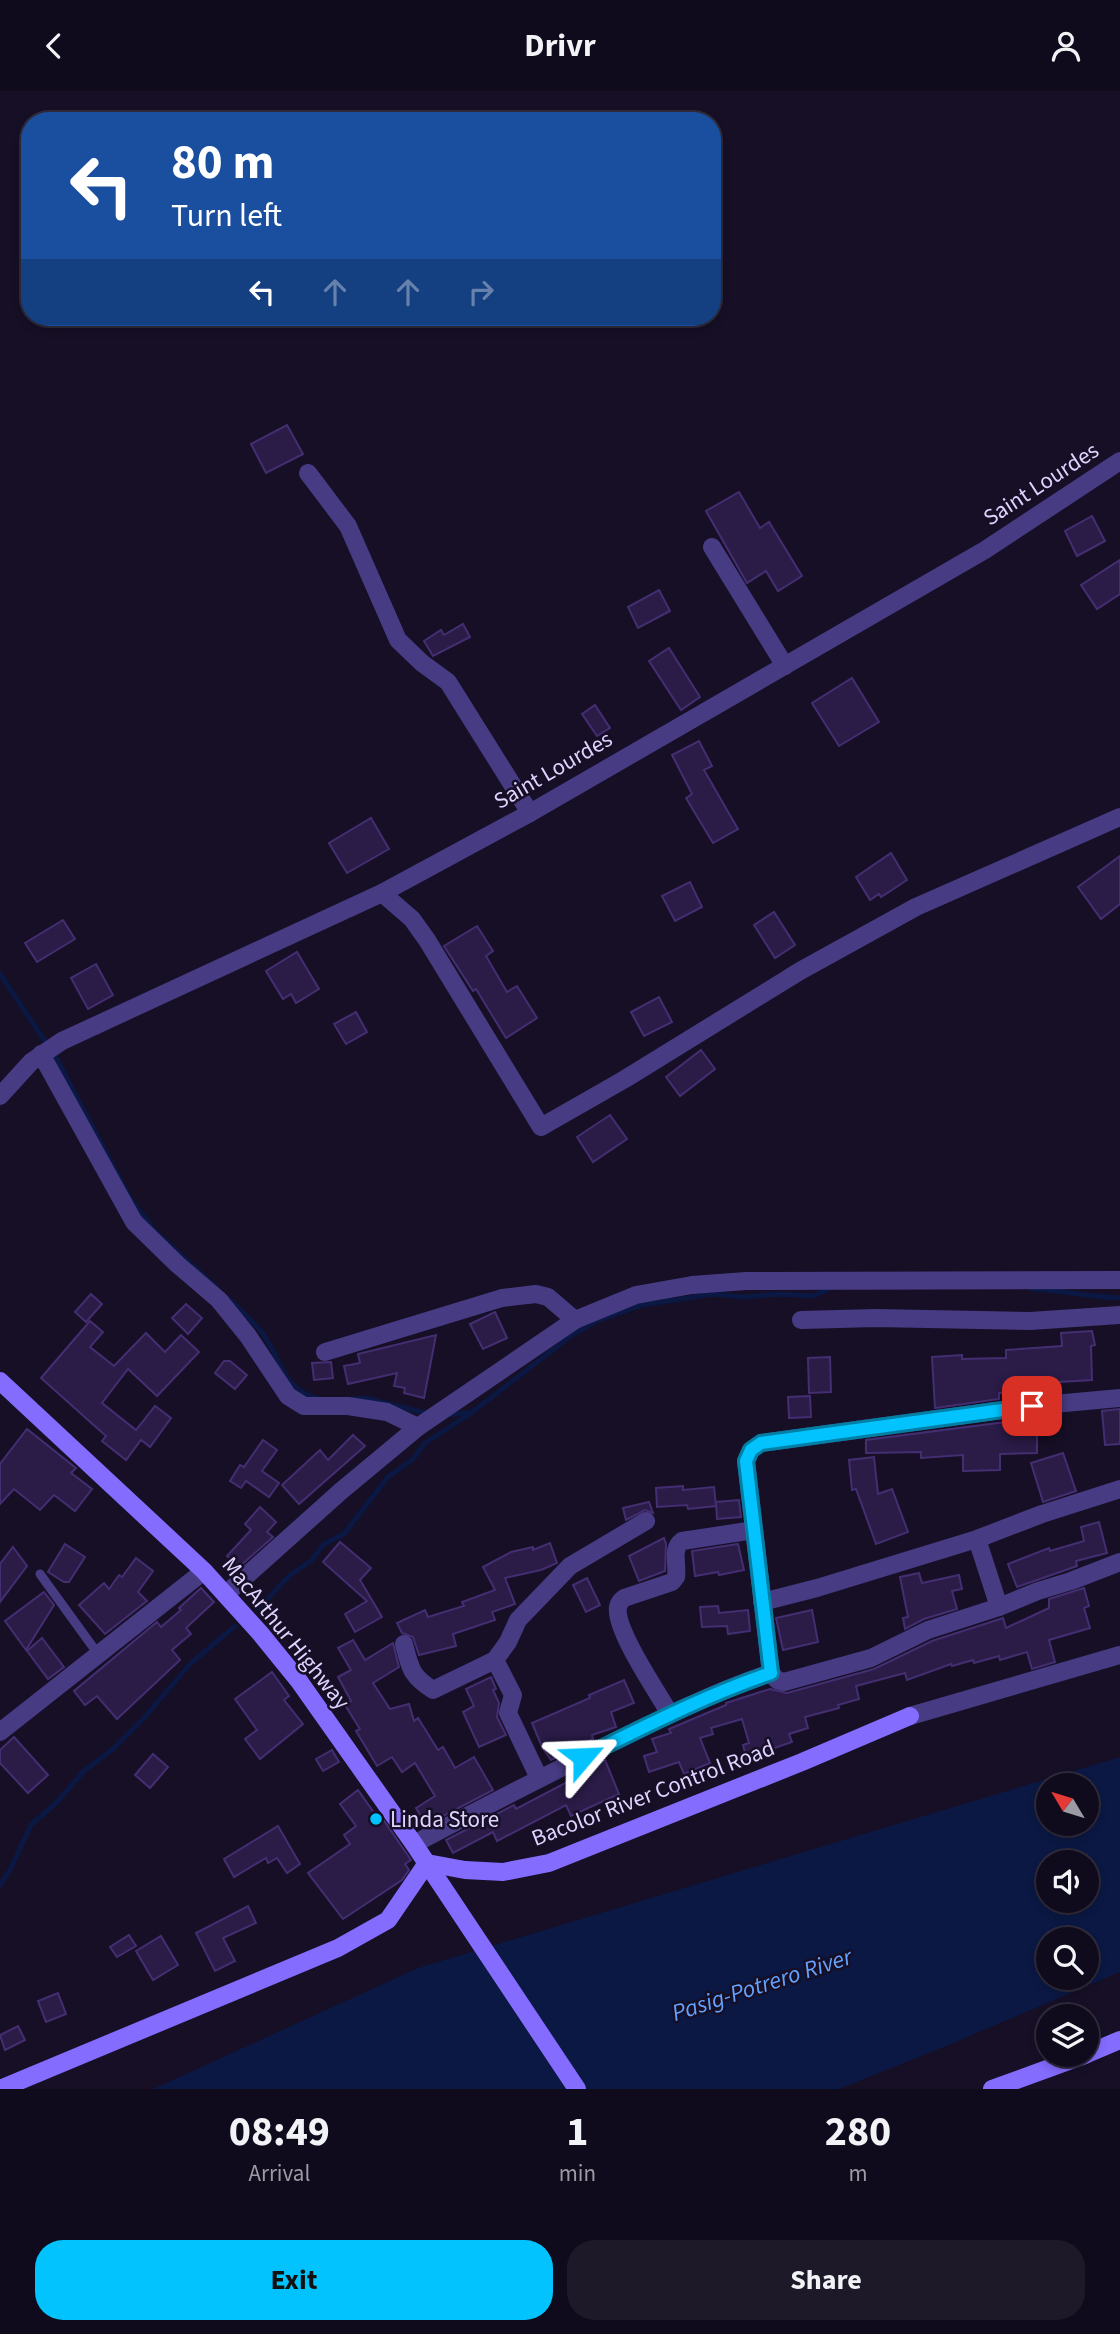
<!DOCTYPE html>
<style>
body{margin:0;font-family:"Source Sans 3",sans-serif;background:#1e1929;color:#f1f3f6;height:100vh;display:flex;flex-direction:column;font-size:26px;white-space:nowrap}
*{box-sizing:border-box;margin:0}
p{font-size:23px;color:#9c9ba3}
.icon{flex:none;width:38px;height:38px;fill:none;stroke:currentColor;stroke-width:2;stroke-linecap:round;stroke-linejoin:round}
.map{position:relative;height:1998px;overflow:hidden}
.panel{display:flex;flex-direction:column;background:#100b1c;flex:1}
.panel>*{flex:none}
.hud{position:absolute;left:21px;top:21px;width:700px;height:214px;border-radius:28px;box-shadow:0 4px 10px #0003,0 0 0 2px #302b3b;background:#1a4fa0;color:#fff;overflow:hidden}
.needle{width:46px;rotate:308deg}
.controls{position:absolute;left:1036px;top:1682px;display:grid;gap:14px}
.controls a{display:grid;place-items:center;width:63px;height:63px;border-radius:50%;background:#100b1c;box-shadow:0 4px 10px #0003,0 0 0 2px #302b3b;font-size:35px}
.pin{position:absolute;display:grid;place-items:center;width:60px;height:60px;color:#fff;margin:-30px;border-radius:14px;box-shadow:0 4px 10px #0006}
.me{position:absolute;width:77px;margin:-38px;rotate:64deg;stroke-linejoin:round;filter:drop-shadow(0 0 5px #0008)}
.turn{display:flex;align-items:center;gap:24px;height:147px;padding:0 35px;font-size:32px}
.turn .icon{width:91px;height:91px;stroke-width:2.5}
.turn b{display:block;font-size:49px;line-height:60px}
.lanes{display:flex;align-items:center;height:66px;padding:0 35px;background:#0003;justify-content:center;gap:35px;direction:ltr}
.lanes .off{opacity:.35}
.eta{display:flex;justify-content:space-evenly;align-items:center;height:119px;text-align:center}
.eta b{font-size:42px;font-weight:700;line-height:49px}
.button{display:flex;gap:14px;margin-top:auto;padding:14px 35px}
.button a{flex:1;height:80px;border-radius:28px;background:#02c3fd;color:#111;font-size:28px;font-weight:700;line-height:80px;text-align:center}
.button a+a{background:#1e1929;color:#f1f3f6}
header{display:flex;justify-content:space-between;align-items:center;height:91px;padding:0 35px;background:#100b1c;font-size:32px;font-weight:700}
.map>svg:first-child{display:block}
.water{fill:#0a1843;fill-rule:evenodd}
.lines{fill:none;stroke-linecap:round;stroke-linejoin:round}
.stream{stroke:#0a1843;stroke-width:5}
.building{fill:#2a1b47;stroke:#442e72;stroke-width:2}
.lane{stroke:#473b84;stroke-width:9}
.street{stroke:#473b84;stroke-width:18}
.secondary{stroke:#836cfe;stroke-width:18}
.route-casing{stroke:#017fa4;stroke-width:18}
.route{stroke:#02c3fd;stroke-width:12}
.poi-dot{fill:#02c3fd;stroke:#160f26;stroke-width:2.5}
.labels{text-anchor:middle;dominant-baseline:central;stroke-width:5;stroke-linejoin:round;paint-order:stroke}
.street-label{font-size:23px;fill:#dfd4ff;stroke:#160f26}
.poi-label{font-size:23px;fill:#dfd4ff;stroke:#160f26;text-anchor:start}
.water-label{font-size:24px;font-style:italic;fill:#63a2fe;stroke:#160f26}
</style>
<header><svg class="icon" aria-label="back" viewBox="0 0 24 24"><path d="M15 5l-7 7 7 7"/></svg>Drivr<svg class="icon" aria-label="person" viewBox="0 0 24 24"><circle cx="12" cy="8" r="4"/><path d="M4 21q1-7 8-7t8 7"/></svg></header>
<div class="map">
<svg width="1120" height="1998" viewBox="0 0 1120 1998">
<rect width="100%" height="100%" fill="#160f26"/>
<path class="water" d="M1120,1666v215l-169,72 -112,45h-686l265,-121zM1048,1694h39v38h-39zM1048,1771h39v39h-39zM1048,1848h39v38h-39z"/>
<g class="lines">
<g class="stream">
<polyline points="0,883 55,965 131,1109 155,1140 218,1198"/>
<path d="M1031,1198c30,1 59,8 89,9"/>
<path d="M228,1207c11,11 25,23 35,36 20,28 19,55 56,65"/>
<polyline points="350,1308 365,1307 429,1323"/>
<polyline points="446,1324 468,1322"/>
<polyline points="259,1517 289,1485 312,1469 324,1453 344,1443 388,1386 413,1368 425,1352 471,1322 572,1244 597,1230 642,1214 713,1203 744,1206 779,1203 814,1205 830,1197"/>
<polyline points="0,1794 10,1779 31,1734 56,1712 84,1680 113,1658 144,1627 189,1574 235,1535"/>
</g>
</g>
<g class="building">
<polygon points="287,334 303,363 266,382 251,353"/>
<polygon points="739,401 760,437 769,431 802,485 778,500 766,480 747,492 706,420"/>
<polygon points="1092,425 1105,450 1077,465 1065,440"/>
<polygon points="1120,469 1120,503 1097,518 1081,494"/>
<polygon points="659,499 670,520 638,537 628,516"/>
<polygon points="463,533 470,546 433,565 424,550 441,539 444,544"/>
<polygon points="669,557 700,606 681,619 649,570"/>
<polygon points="852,587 879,631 839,655 812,612"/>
<polygon points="595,614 610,637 597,645 582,623"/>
<polygon points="699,650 712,675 704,679 738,738 713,752 686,707 692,703 672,664"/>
<polygon points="371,727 389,758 347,782 329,752"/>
<polygon points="891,762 907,789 881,806 879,803 870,809 856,786"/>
<polygon points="1120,765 1120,813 1101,828 1078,796"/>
<polygon points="690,791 702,816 675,830 662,805"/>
<polygon points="774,821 795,854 775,867 754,834"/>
<polygon points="63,829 75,848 37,871 25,852"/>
<polygon points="477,835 493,860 486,865 507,901 517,895 537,927 506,947 476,898 473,900 444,855"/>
<polygon points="297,861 319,898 296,912 291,903 283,908 266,880"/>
<polygon points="96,873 113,904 88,918 71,887"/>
<polygon points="659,906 672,931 644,945 631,921"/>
<polygon points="356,921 367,941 346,953 334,933"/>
<polygon points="701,959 715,978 680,1005 666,986"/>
<polygon points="610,1024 627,1048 593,1071 577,1046"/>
<polygon points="91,1203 102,1213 86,1231 75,1221"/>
<polygon points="186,1213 202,1227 188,1243 172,1227"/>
<polygon points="495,1221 507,1247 483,1258 470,1233"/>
<polygon points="90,1230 103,1241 90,1256 114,1275 146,1242 165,1261 181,1244 199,1261 157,1305 128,1278 102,1312 136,1339 155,1315 171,1327 150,1356 141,1349 126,1369 102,1350 106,1345 41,1287"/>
<polygon points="1092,1240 1095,1254 1091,1255 1092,1289 1059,1291 1060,1299 999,1302 999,1308 935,1317 932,1266 962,1264 962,1268 1006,1267 1006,1259 1062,1255 1061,1242"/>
<polygon points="436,1244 424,1307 404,1302 405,1297 394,1295 397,1282 348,1293 344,1275 360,1272 358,1263"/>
<polygon points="830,1266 831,1301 809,1302 808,1267"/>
<polygon points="224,1270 230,1270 247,1284 235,1298 215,1282"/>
<polygon points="331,1271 333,1287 314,1289 312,1272"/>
<polygon points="810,1305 811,1326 789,1327 788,1306"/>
<polygon points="1120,1318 1120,1353 1105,1354 1102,1320"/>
<polygon points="1014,1330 1014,1334 1037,1333 1037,1362 1000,1363 1000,1379 963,1380 963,1364 921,1367 921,1361 866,1362 866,1349"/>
<polygon points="27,1338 76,1377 71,1382 92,1398 75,1420 54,1404 40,1419 14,1398 0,1413 0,1373"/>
<polygon points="353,1344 365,1355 299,1413 282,1394 320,1359 328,1369"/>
<polygon points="263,1349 277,1359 262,1380 279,1392 269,1406 246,1390 241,1397 230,1390 240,1374 244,1376"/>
<polygon points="1063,1362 1076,1400 1043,1411 1031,1372"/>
<polygon points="874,1366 878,1403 892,1398 908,1441 876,1453 856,1398 852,1399 849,1369"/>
<polygon points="683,1395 683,1399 714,1396 716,1415 688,1418 687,1414 657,1416 656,1397"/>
<polygon points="739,1409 741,1426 717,1428 716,1411"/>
<polygon points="649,1411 653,1422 645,1419 626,1429 623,1417"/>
<polygon points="260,1416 276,1431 267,1441 273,1446 239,1476 227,1465 251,1439 245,1433"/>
<polygon points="1099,1431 1107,1462 1076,1470 1077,1475 1017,1496 1008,1473 1049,1457 1050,1460 1084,1450 1081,1436"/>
<polygon points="664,1447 666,1453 665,1480 639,1490 629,1465"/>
<polygon points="340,1451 371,1477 360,1489 382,1526 355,1541 345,1523 367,1510 323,1471"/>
<polygon points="550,1452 557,1472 541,1479 505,1487 515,1513 492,1521 495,1529 453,1543 456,1555 419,1564 413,1546 402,1542 397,1532 425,1519 428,1526 464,1515 462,1511 495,1499 483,1476 511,1461 533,1456 533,1459"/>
<polygon points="65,1453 85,1466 69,1491 64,1491 48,1481"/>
<polygon points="738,1453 744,1479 719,1484 718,1481 695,1485 692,1460"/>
<polygon points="13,1456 27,1475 0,1511 0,1473"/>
<polygon points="136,1467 153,1480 138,1501 147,1510 105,1543 79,1514 104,1492 109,1498 119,1484 122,1486"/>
<polygon points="919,1482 922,1492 959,1484 962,1498 952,1500 957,1518 924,1528 905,1538 903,1527 908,1526 900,1486"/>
<polygon points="587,1487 600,1514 586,1521 573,1494"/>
<polygon points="201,1497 214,1511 186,1537 191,1543 172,1559 180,1569 117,1628 97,1605 85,1614 74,1600 157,1531 161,1536 181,1519 179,1517"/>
<polygon points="1084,1497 1089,1515 1084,1517 1090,1537 1049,1549 1055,1571 1032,1578 1027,1561 1000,1569 999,1565 974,1572 973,1569 952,1575 951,1573 907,1589 905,1582 856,1595 859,1608 838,1614 839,1617 805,1626 808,1637 789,1643 792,1651 763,1661 764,1665 747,1670 743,1654 749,1652 742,1628 711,1637 713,1643 700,1647 710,1672 684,1683 679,1671 649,1681 644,1665 657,1661 652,1648 671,1642 669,1638 726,1614 726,1612 770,1598 787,1602 874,1578 932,1550 1003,1527 1006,1537 1049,1517 1049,1508"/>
<polygon points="44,1501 54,1514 26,1559 5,1530"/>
<polygon points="718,1515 719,1522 748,1519 750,1540 728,1543 727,1535 702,1536 700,1516"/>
<polygon points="812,1519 818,1551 783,1559 776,1527"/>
<polygon points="42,1547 64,1576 48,1588 27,1560"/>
<polygon points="353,1549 365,1569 393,1552 399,1576 373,1592 390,1618 409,1613 414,1630 418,1627 438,1659 443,1656 455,1677 474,1666 493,1699 426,1734 416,1717 435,1705 415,1672 402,1681 392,1666 377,1675 356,1640 360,1638 345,1614 351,1610 338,1586 351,1579 338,1557"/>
<polygon points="272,1581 289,1605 284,1609 303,1633 260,1668 245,1648 257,1639 235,1608"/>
<polygon points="491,1586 496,1598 493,1599 499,1612 497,1626 506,1644 479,1656 463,1621 474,1615 466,1598"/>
<polygon points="624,1589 634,1612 611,1621 616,1636 592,1644 593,1648 551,1669 542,1656 532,1632 590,1607 589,1604"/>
<polygon points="14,1646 48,1684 28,1702 0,1672 0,1659"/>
<polygon points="332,1659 339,1671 323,1680 316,1668"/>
<polygon points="153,1663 168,1676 150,1697 135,1684"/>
<polygon points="605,1669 619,1703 571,1725 566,1714 497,1750 493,1741 453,1762 446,1749 514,1714 516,1718 573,1688 571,1684"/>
<polygon points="358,1699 375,1723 378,1721 411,1769 405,1773 409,1779 402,1789 343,1828 308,1782 350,1753 344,1744 356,1735 340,1713"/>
<polygon points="278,1735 300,1773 287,1782 277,1767 268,1772 266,1767 234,1786 224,1768"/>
<polygon points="248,1815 256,1832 223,1847 235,1870 215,1880 196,1842"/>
<polygon points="129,1844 136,1855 117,1866 110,1856"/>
<polygon points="161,1845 178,1874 153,1889 136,1860"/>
<polygon points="58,1902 66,1923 46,1931 38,1910"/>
<polygon points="18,1935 25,1949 5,1959 0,1944"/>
</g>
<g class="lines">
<polyline class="lane" points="40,1483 98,1563"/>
<g class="street">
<polyline points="308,382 348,435 398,549 422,572 448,591 530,722"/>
<polyline points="712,456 785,575"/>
<polyline points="382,802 412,828 427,849 541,1036 625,988 800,880 916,816 1120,726"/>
<polyline points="41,963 134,1131 177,1173 219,1209 248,1245 288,1305 304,1315 348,1315 387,1321 418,1336"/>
<polyline points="0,1005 31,971 62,950 382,802 530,722 985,459 1120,370"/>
<polyline points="575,1229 636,1204 692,1194 746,1190 1120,1189"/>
<polyline points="801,1229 876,1227 1030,1230 1120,1224"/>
<polyline points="1120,1307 1032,1315 761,1352 751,1359 746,1370 771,1582 777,1589 784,1591 871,1567 928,1539 999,1516 1038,1500 1071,1490 1120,1471"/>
<polyline points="977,1448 999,1516"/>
<polyline points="226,1503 341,1400 418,1336 575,1229 548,1206 536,1203 502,1207 325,1261"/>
<polyline points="762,1511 817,1497 977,1448 1042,1423 1120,1398"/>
<path d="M404,1553c6,24 7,32 29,46l62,-30"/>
<path d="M670,1623c-12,-21 -56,-85 -52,-107 1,-5 3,-6 6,-9l48,-16 4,-5c2,-12 -5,-28 6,-36l72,-11"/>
<polyline points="910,1625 1120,1564"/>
<polyline points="0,1641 204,1480"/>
<polyline points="539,1687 508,1622 513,1604 495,1569 508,1551 518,1529 570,1475 646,1430"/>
<path d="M414,1753c70,-37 139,-73 210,-107 48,-24 96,-47 147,-64"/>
</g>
<g class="secondary">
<polyline points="0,1290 204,1480 260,1542 299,1590 414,1753 577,1998"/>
<polyline points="1087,1963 1120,1949"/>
<polyline points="0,1998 338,1857 388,1829 427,1772 465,1779 503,1781 549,1772 802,1671 910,1625"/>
<polyline points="992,1998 1085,1964"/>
</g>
</g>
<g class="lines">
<defs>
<path id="route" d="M583,1666c61,-30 123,-62 188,-84l-25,-212 5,-11 10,-7 271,-37"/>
</defs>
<use href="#route" class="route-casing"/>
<use href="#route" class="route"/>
</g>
<circle class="poi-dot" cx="376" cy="1728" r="7"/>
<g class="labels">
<g class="street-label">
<text transform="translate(1041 393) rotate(-33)">Saint Lourdes</text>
<text transform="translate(553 679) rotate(-30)">Saint Lourdes</text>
<text transform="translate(286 1542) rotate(51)">MacArthur Highway</text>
<text transform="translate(653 1702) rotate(-21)">Bacolor River Control Road</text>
</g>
<g class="poi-label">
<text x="390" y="1728">Linda Store</text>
</g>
<g class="water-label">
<text transform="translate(762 1894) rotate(-18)">Pasig-Potrero River</text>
</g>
</g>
</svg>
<div class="controls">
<a><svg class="needle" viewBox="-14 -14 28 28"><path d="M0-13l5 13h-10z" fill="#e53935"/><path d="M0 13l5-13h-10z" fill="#9c9ba3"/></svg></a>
<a><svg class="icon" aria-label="sound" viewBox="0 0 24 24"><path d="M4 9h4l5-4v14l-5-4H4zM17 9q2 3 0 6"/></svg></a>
<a><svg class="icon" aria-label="search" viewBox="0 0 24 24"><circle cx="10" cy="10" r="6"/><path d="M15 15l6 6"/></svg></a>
<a><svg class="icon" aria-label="layers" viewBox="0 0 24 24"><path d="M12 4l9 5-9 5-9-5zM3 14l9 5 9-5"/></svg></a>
</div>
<div class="pin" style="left:1032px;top:1315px;background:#d93025"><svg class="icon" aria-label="arrive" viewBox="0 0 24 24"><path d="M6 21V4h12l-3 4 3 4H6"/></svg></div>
<svg class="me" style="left:583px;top:1666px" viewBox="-20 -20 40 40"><path d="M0-17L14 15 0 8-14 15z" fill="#02c3fd" stroke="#fff" stroke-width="4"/></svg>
<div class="hud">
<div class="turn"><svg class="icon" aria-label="left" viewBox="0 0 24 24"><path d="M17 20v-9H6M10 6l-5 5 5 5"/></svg><div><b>80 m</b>Turn left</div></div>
<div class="lanes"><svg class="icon" aria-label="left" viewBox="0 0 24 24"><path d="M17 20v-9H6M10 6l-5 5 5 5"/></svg><svg class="icon off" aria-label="ahead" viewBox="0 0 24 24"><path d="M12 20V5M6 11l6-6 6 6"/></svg><svg class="icon off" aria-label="ahead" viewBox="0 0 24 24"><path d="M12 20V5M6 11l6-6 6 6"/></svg><svg class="icon off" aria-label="right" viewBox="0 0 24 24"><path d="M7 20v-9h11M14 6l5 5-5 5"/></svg></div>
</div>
</div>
<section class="panel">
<div class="eta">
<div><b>08:49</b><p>Arrival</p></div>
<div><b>1</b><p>min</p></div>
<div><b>280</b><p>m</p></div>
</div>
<div class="button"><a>Exit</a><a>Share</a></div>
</section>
